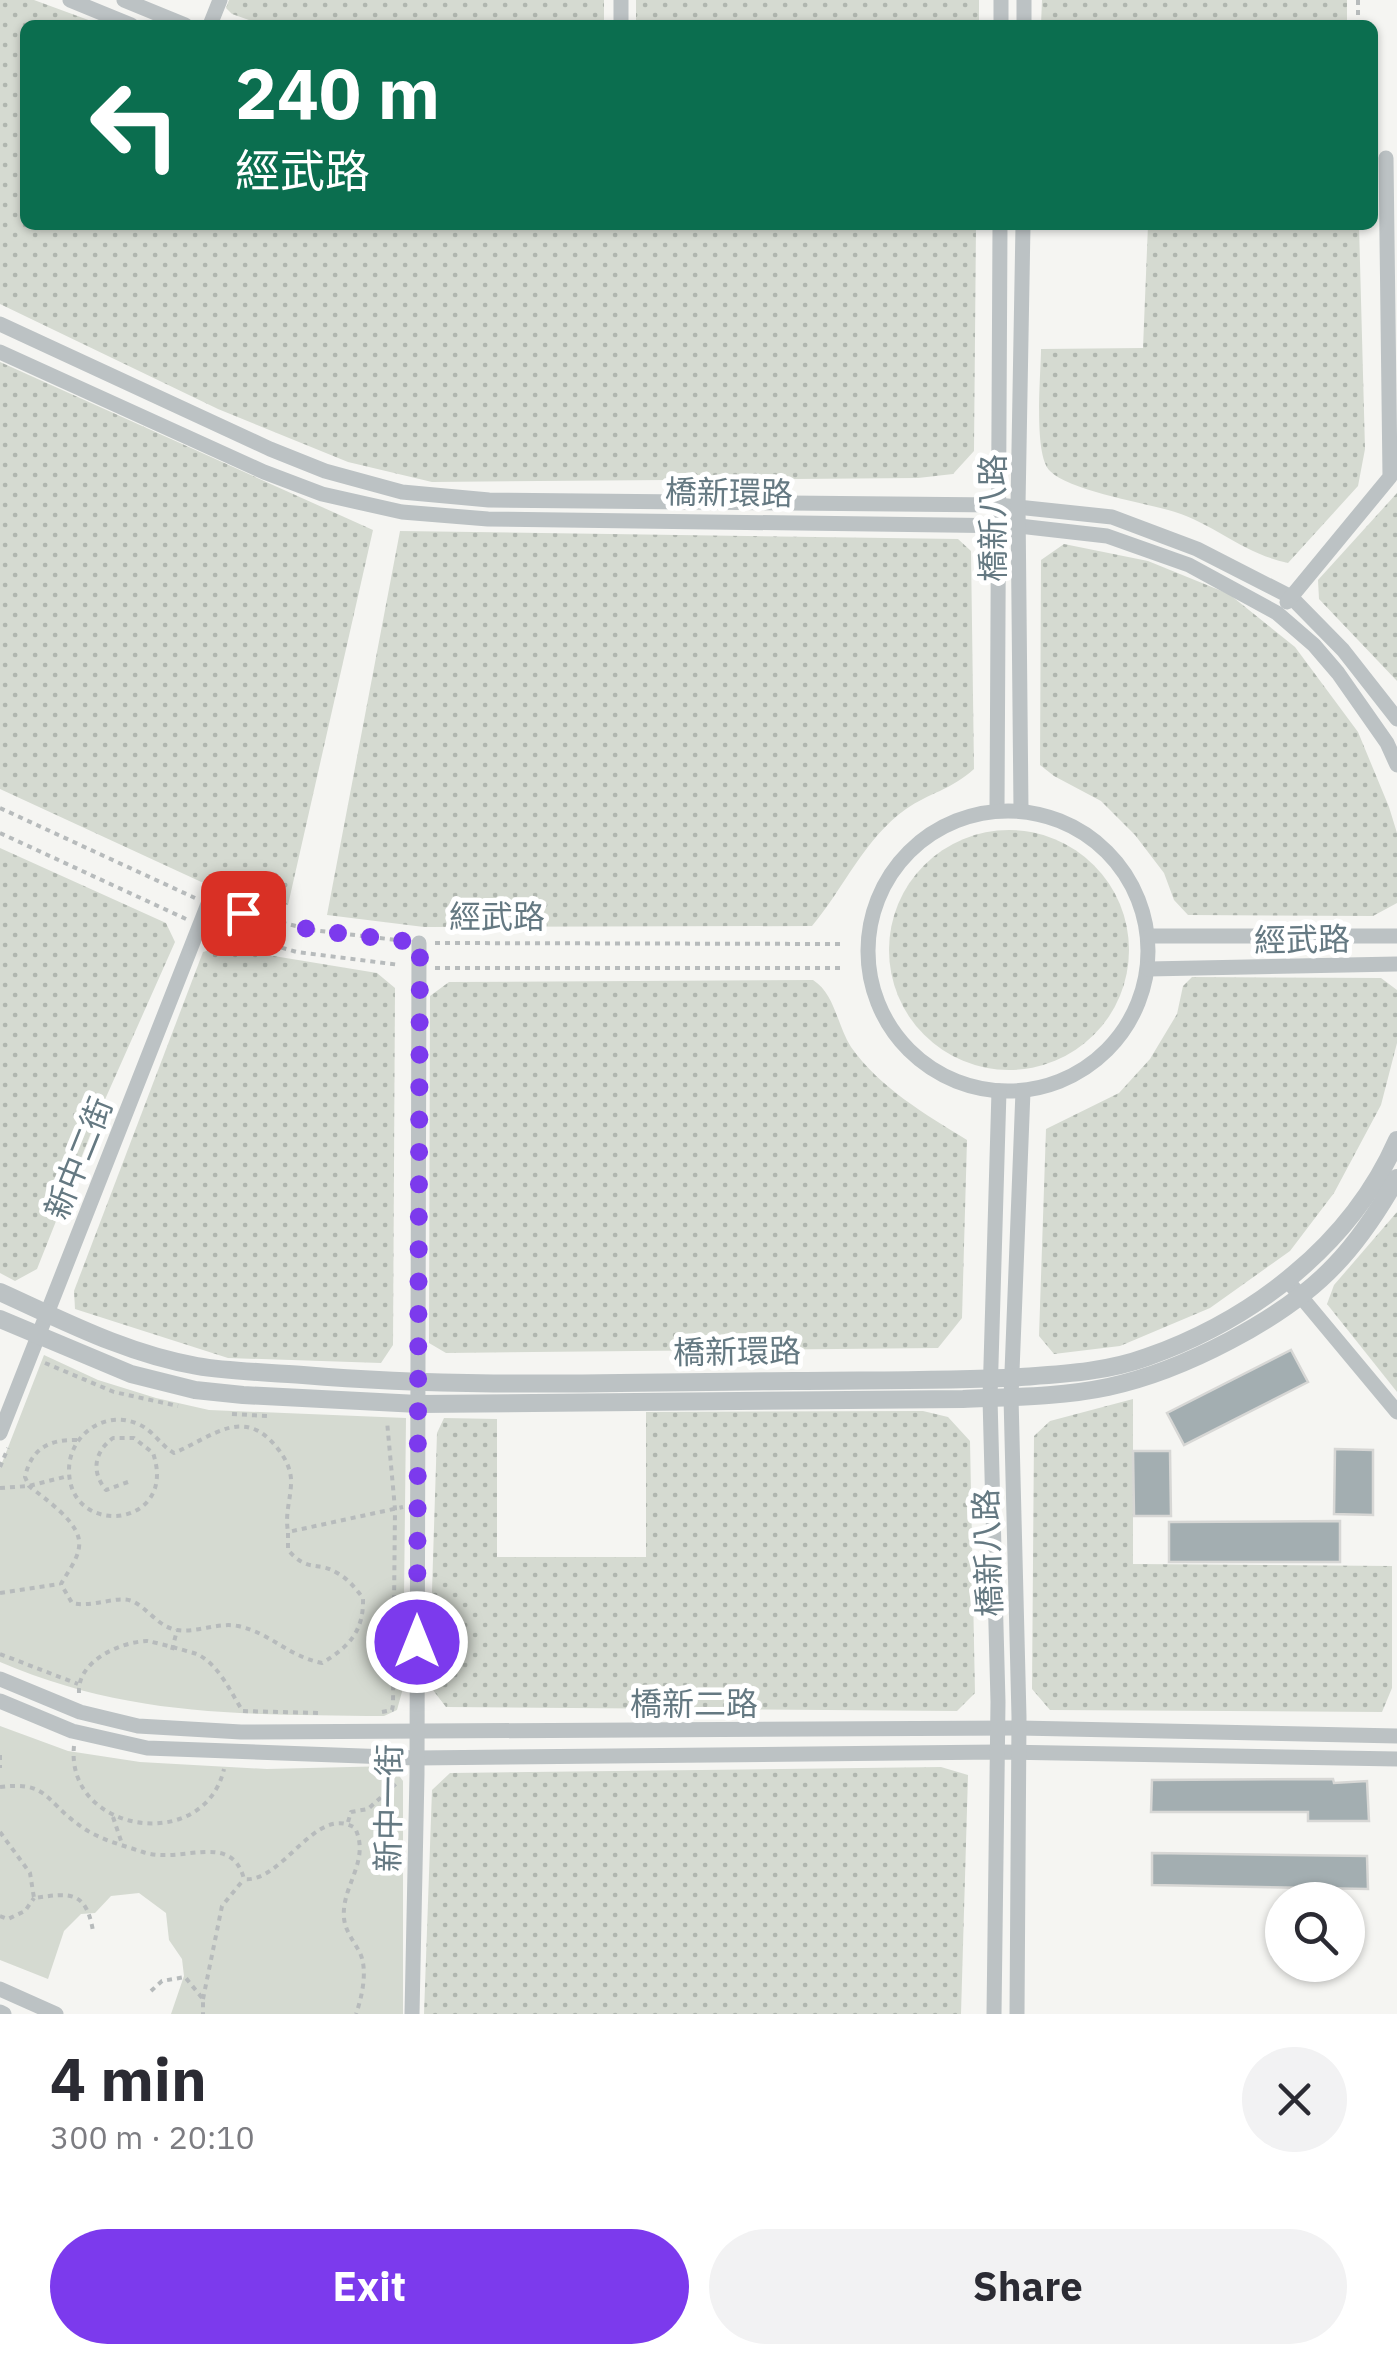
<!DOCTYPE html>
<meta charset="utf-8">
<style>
body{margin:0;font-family:"IBM Plex Sans","Noto Sans TC",sans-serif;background:#f2f2f3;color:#2b2b33;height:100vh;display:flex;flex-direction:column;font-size:38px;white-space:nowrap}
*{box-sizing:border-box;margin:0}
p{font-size:32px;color:#7c7c81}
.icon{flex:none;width:55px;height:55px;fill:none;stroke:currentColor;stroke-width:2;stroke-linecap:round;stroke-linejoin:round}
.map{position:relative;height:2014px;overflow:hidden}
.drawer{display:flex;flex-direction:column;background:#fff;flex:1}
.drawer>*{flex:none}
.top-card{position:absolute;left:20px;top:20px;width:1358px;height:210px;border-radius:15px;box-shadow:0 2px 8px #0004;background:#0b6e4f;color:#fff;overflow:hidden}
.fabs{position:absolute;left:1265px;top:1882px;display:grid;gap:20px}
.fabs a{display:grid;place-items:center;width:100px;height:100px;border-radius:50%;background:#fff;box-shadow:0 2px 8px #0004;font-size:50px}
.pin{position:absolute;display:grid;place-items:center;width:85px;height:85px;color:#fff;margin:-42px;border-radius:20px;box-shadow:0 5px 15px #0006}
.me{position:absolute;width:110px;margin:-55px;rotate:0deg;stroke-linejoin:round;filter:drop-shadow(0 0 8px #0008)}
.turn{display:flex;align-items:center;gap:35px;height:210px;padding:0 50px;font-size:45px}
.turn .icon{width:130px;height:130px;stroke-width:2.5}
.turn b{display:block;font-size:70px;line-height:85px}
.round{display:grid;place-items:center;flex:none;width:105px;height:105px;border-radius:52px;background:#f2f2f3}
.head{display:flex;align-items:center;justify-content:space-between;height:170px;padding:0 50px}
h1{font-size:60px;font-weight:700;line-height:75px}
.action{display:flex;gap:20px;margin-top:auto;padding:20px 50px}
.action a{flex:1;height:115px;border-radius:60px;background:#7c3aed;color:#fff;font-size:40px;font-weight:700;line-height:115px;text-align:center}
.action a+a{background:#f2f2f3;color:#2b2b33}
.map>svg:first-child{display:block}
.grass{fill:url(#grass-dots)}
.park{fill:#d5dad1}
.building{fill:#a3aeb1;stroke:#d7d7d5;stroke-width:2.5}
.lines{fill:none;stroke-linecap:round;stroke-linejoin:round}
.path{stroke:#b7bbbc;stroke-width:4;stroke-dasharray:5 5;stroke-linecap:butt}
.minor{stroke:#bcc2c4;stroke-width:15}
.tertiary{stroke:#bcc2c4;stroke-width:18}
.route{stroke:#7c3aed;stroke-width:18;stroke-dasharray:0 32.4}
.labels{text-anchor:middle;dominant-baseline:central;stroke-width:10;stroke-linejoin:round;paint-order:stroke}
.street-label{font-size:32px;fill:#657982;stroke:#fff}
</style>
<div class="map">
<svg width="1397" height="2014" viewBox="0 0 1397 2014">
<defs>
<pattern id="grass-dots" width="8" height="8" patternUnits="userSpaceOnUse" patternTransform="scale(2.5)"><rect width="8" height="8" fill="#d5dad1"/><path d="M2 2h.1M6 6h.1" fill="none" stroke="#b0b6af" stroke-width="1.8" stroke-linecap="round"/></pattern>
</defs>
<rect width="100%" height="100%" fill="#f5f5f2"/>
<g class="grass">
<polygon points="0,0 34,0 102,25 25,25 25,225 976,225 974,451 953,474 918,478 432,482 348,462 218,409 0,304"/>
<polygon points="229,0 604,0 604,25 263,25 232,14 226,8"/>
<rect x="636" y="0" width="343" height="25"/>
<polygon points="1042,0 1347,0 1347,25 1041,25"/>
<path d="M1148,225h211l6,224 -7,37 -70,77c-46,-10 -72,-38 -113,-51 -29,-9 -105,-21 -125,-41 -17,-16 -9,-97 -9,-122l102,-1z"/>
<polygon points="0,362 373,530 288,905 210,886 0,789"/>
<polygon points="1397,493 1397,681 1319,599 1318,580"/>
<path d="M400,531l558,8 13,12 3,218c-23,21 -45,24 -68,40 -42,30 -62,79 -94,117l-388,1 -97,-12z"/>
<polygon points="1064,544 1148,561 1229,594 1295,647 1358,732 1389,807 1397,833 1397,903 1373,916 1188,915 1174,900 1164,873 1135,835 1101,801 1054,776 1040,765 1041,560"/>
<circle cx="1009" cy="950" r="120"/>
<polygon points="0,848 166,923 175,942 99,1113 37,1269 15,1281 0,1273"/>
<polygon points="220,947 377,973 395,988 393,1345 381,1363 228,1358 75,1309 74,1291 203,952"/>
<polygon points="1192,977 1381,978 1397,990 1397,1043 1381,1105 1334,1193 1290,1251 1210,1308 1120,1346 1054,1354 1039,1336 1046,1129 1119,1093 1150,1059 1177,1014 1183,986"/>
<path d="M813,980c22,14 24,45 38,67 29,41 74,67 116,93l-5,178 -24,30 -492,5 -17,-10 1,-347 19,-14z"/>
<polygon points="1397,1212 1397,1392 1327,1304 1334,1285"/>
<polygon points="1133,1399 1133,1564 1392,1566 1392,1688 1382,1712 1050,1710 1032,1689 1034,1436 1050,1421"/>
<polygon points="923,1411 948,1417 970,1441 975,1693 957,1711 446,1707 429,1685 437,1433 444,1418 497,1419 497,1557 646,1557 646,1412"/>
<polygon points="941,1767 968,1775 961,2014 424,2014 432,1790 450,1773"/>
</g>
<g class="park">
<path d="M44,1355l54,25 58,18 53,12 197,8 -3,270 -6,22 -13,6c-139,-2 -253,2 -384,-54v-194z"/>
<polygon points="0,1726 68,1751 140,1762 267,1769 392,1766 403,1781 403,2014 171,2014 184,1976 182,1959 169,1940 166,1913 139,1893 111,1896 95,1913 81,1914 64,1931 48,1979 0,1960"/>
</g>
<g class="building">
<polygon points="1291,1350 1308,1382 1184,1445 1167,1413"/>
<polygon points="1335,1449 1373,1450 1373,1515 1334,1514"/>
<polygon points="1133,1451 1170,1451 1171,1516 1134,1516"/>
<polygon points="1340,1521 1340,1562 1169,1562 1169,1522"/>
<polygon points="1333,1779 1334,1783 1367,1781 1369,1821 1308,1821 1308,1812 1151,1812 1152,1780"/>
<polygon points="1152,1853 1367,1856 1368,1889 1152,1885"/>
</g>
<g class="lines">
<g class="path">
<polyline points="1358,0 1358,25"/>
<polyline points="0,808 195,898"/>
<polyline points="0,833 186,919"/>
<polyline points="223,908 312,930 405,941"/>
<polyline points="214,929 297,952 400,965"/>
<polyline points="435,943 840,944"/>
<polyline points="435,968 840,968"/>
<polyline points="45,1363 114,1392 178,1406"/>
<polyline points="232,1414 267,1416"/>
<path d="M77,1440c-28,-1 -46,9 -52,37l4,9c16,13 54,38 50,61 -1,12 -12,26 -18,37l11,19c22,5 45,-8 60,-2 16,7 26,26 45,29 20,3 41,-8 61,-4 35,8 47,29 84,37 27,-16 42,-32 41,-65 -7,-9 -14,-18 -24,-24 -21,-14 -30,0 -51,-24v-18l115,-25"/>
<polyline points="0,1467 8,1448"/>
<path d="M128,1482l-22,8c-15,-18 -12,-38 7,-52h21l19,15c26,75 -84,86 -84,17 0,-35 36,-61 69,-46 15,6 22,21 36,29 40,-17 70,-48 104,-4 8,10 14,22 13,36 -1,17 -6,29 -3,47"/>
<polyline points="0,1488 29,1486 68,1476"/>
<polyline points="0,1593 59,1584"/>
<polyline points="172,1650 177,1630"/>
<polyline points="0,1654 78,1684"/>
<path d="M79,1693c-2,-32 41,-51 68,-52 3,0 49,12 52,14 21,12 31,36 43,55"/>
<polyline points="243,1711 318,1713"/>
<polyline points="382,1712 392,1710 393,1705 395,1509 387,1421"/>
<path d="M74,1746c-9,87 130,109 150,23"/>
<polyline points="0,1755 0,1768"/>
<path d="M0,1787c48,-6 44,13 79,38 18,14 43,20 64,27 38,13 88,-22 101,27 38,5 72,-76 111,-51 16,33 -14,58 -11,90 1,13 10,23 16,35 8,17 2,44 -4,61"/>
<polyline points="113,1817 121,1841"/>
<polyline points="348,1822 351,1812 368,1809 399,1781"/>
<path d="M0,1832l30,41 4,25c36,-5 52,-8 59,33"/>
<polyline points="0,1916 8,1919 25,1911 34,1898"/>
<polyline points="151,1991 162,1981 185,1977 203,1999 203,2014"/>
<polyline points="203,1999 222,1906 244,1879"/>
</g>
<g class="minor">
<polyline points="70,0 131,25"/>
<polyline points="124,0 185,25"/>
<polyline points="210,25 220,0"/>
<polyline points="621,25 621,0"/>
<polyline points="1001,25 1001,0"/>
<polyline points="1024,25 1024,0"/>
<polyline points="0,324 270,449 325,471 402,492 489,500 998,505 1112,517 1197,549 1291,597 1343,650 1397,719"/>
<polyline points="0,352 264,472 322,494 402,512 488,519 1019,526 1107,536 1189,565 1277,613 1314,645 1338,673 1387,743 1397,765"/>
<polyline points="1287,602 1390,477 1386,158"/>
<polyline points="997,810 1000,225"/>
<polyline points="1021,810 1018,505 1023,225"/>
<circle cx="1008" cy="951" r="140"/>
<polyline points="1149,936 1397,936"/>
<polyline points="1148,969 1397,964"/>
<polyline points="1287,1280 1397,1412"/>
<polyline points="0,1433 208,904"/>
<polyline points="0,1679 80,1712 138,1726 241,1732 1019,1728 1397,1736"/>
<polyline points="0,1701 72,1731 147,1748 416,1758 997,1752 1397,1759"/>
<polyline points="0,1989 56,2014"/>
<polyline points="0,2012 4,2014"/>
<polyline points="412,2014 417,1774 419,943"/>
<polyline points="994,2014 998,1702 990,1398 999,1091"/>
<polyline points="1017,2014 1019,1717 1011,1397 1023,1091"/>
</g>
<g class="tertiary">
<path d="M0,1292c64,29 127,62 197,74 35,6 71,6 106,9 163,14 327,7 491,6 75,-1 151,0 227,-4 43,-3 85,-5 126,-20 105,-37 204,-112 250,-217"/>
<path d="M0,1319l131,55 64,16 48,5 175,9 545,-5c48,-2 98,-2 145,-12 74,-16 175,-67 227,-122 24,-25 45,-57 62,-87"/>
</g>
</g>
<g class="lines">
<polyline class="route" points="243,913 312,930 420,943 417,1642"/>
</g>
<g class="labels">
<g class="street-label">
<text transform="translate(729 492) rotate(1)">橋新環路</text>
<text transform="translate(992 518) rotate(-90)">橋新八路</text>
<text x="497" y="916">經武路</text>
<text transform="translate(1302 939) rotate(-1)">經武路</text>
<text transform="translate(78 1158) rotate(-68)">新中二街</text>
<text transform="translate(737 1351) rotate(-1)">橋新環路</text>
<text transform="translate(987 1553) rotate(-92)">橋新八路</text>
<text x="694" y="1703">橋新二路</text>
<text transform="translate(388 1808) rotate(-89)">新中一街</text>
</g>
</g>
</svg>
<div class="fabs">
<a><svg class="icon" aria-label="search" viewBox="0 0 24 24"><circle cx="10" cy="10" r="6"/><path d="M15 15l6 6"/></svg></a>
</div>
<div class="pin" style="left:243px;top:913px;background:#d93025"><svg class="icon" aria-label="arrive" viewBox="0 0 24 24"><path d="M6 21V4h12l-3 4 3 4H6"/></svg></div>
<svg class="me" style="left:417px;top:1642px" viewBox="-20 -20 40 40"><circle r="17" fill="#7c3aed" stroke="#fff" stroke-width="3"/><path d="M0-11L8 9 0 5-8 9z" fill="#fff"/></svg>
<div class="top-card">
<div class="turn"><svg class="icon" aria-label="left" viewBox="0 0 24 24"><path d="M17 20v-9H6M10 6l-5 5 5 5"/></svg><div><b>240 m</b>經武路</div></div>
</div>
</div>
<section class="drawer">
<div class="head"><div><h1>4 min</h1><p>300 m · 20:10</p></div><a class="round"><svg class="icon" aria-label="close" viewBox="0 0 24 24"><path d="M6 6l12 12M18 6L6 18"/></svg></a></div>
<div class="action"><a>Exit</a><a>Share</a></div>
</section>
